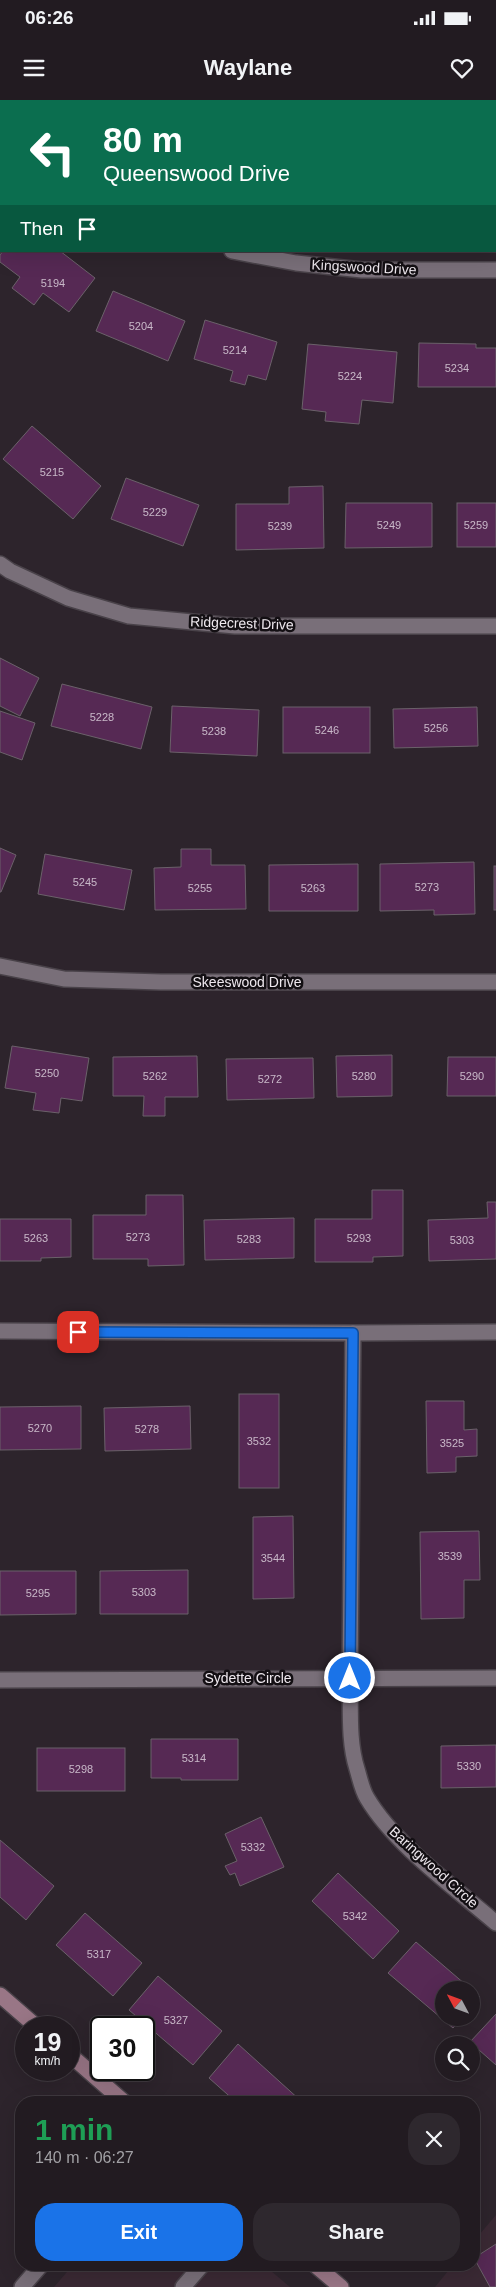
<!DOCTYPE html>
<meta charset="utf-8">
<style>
body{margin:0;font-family:Helvetica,sans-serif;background:#2e282e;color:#f1f3f6;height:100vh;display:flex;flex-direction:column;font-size:19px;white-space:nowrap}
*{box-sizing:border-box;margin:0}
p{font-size:16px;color:#a2a1a5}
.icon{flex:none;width:28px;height:28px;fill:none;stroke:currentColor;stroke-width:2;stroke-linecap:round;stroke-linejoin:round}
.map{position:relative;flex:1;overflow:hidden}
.drawer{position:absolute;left:15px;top:1996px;width:465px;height:175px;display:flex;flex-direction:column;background:#221b21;border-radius:20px;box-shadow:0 5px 20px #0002,0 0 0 1px #3f393f}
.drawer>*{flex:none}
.top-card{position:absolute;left:0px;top:0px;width:496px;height:152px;box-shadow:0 5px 20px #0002,0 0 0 1px #3f393f;background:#0b6e4f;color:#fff;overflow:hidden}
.needle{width:32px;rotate:311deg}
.tools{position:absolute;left:435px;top:1881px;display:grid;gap:10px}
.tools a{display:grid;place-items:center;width:45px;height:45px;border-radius:50%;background:#221b21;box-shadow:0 5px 20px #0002,0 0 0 1px #3f393f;font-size:25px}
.speed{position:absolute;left:15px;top:1916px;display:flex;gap:10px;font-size:25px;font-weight:700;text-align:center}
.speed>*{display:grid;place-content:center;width:65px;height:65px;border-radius:50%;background:#221b21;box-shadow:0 5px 20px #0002,0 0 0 1px #3f393f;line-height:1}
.speed small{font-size:12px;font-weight:400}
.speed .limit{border:2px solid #111;border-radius:8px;background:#fff;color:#111}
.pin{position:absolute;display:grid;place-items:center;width:42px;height:42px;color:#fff;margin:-21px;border-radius:10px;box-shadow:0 2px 8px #0006}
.me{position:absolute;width:55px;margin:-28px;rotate:0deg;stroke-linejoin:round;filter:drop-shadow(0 0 4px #0008)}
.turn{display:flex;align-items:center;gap:18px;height:105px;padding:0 20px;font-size:22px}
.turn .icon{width:65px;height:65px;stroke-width:2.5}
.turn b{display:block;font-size:35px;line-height:42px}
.then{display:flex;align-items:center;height:48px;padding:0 20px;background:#0003;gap:10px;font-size:19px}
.round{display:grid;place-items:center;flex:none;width:52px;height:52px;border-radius:20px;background:#2e282e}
.headline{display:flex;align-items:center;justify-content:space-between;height:85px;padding:0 20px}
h1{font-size:30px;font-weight:700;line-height:38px;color:#1e9e55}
.action{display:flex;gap:10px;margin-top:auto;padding:10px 20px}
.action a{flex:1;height:58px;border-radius:20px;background:#1a73e8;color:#fff;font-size:20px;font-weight:700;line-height:58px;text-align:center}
.action a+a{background:#2e282e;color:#f1f3f6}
.status{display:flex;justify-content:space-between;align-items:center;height:35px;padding:0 25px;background:#221b21;direction:ltr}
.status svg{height:14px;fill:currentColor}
header{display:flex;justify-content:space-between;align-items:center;height:65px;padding:0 20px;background:#221b21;font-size:22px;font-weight:700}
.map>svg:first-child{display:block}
.commercial{fill:#3a2934}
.building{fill:#562954;stroke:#6b616a}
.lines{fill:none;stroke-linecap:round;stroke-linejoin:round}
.lane-casing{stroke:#494249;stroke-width:18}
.street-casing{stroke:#494249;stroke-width:18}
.secondary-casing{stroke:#494249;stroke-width:18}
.lane{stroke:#796f79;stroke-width:15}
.street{stroke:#796f79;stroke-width:15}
.secondary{stroke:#997686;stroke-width:15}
.route-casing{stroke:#114b97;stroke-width:12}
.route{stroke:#1a73e8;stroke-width:9}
.labels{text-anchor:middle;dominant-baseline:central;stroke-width:5;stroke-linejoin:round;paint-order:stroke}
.number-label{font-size:11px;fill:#c8b8c8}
.street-label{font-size:14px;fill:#eee8ee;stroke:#130f13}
</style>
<div class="status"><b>06:26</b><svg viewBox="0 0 49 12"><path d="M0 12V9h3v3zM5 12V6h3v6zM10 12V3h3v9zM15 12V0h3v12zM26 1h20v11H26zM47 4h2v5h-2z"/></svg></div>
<header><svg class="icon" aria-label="menu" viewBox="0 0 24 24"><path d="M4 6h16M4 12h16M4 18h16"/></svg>Waylane<svg class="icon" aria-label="heart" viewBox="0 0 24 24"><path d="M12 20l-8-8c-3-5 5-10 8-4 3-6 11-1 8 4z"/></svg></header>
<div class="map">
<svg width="496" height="2187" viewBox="0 0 496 2187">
<rect width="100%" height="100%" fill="#2d242c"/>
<g class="commercial">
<polygon points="496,2115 496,2187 435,2187 453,2165 474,2165 474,2141"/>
<polygon points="73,2165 264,2165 290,2187 54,2187"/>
</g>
<g class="building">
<polygon points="495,36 496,36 495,97"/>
<polygon points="3,151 60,151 95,178 69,212 43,193 34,205 12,188 20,177 0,162 0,155"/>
<polygon points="113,191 185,221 168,261 96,231"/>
<polygon points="205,220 277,242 266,280 248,275 245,285 230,281 233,271 194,259"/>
<polygon points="419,243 476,244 476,248 496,248 496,287 418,287"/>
<polygon points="308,244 397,252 393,303 362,300 359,324 325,321 326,312 302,309"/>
<polygon points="32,326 101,386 73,419 3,359"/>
<polygon points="126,378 199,405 183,446 111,419"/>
<polygon points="323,386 324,448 236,450 236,404 289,404 289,387"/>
<polygon points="346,403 432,403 432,447 345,448"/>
<rect x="457" y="403" width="39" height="44"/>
<polygon points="0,558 39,578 20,616 0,606"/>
<polygon points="62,584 152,607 141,649 51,626"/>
<polygon points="172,606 259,610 257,656 170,652"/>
<rect x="283" y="607" width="87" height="46"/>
<polygon points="477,607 478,646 394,648 393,609"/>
<polygon points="0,611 35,623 22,660 0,652"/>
<polygon points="0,748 16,755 1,792 0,792"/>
<polygon points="181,749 211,749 211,765 245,765 246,809 155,810 154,768 181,767"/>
<polygon points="45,754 132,770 124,810 38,794"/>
<polygon points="474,762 475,814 434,815 434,810 380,811 380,764"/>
<polygon points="358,764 358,811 269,811 269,765"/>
<rect x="494" y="766" width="2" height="44"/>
<polygon points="12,946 89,958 82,1001 61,998 59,1013 33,1010 36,993 5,988"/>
<polygon points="392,955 392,996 337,997 336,956"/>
<polygon points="197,956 198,997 165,997 165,1016 143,1016 144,996 113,996 113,957"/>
<polygon points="448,957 496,957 496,996 447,996"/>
<polygon points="313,958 314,998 227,1000 226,959"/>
<polygon points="372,1090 403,1090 403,1156 373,1157 373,1162 315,1162 315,1119 372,1119"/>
<polygon points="146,1095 183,1095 184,1165 148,1166 148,1159 93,1159 93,1115 146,1115"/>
<polygon points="487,1102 496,1102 496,1159 429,1161 428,1120 488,1118"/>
<polygon points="294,1118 294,1158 205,1160 204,1120"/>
<polygon points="0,1119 71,1119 71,1157 41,1158 41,1161 0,1161"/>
<rect x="239" y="1294" width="40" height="94"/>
<polygon points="426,1301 464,1301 464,1330 477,1329 477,1356 456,1357 456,1372 427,1373"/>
<polygon points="81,1306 81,1349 0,1350 0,1307"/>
<polygon points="190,1306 191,1349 105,1351 104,1308"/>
<polygon points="293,1416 294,1498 253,1499 253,1417"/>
<polygon points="479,1431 480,1480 464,1480 464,1518 421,1519 420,1432"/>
<polygon points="188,1470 188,1514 100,1514 100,1471"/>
<polygon points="0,1471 76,1471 76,1514 0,1515"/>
<polygon points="151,1639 238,1639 238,1680 181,1680 181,1678 151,1678"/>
<polygon points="496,1645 496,1687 441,1688 441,1646"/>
<rect x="37" y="1648" width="88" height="43"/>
<polygon points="261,1717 284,1767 240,1786 235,1773 230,1775 225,1766 237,1761 225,1734"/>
<polygon points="0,1740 54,1786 26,1820 0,1797"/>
<polygon points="338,1773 399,1831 373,1859 312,1801"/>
<polygon points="85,1813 142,1863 113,1896 56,1845"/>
<polygon points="416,1842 480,1897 471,1907 471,1890 444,1890 444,1918 462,1918 453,1928 388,1873"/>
<polygon points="158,1876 222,1931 193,1965 129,1910"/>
<polygon points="496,1914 496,1965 470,1942"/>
<polygon points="238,1944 301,2001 300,2002 236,2002 209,1978"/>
<polygon points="496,2144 496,2187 490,2187 474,2158"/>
</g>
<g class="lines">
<defs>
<g id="lane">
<polyline points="22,2187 41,2165"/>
<polyline points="183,2187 202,2165"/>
</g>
<g id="street">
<polyline points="25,0 25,1"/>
<polyline points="232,151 296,163 362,170 496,170"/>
<polyline points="0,464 10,471 68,498 129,516 235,526 496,526"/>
<polyline points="0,866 64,879 161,882 496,882"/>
<polyline points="0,1231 353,1233 496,1232"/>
<path d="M353,1233l-3,345c1,29 -2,63 7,91 3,10 5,21 10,29 28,47 87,89 129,125"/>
<polyline points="0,1580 496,1578"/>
</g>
<g id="secondary">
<polyline points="0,1895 38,1928"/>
<polyline points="69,1954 124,2002"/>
<polyline points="315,2165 341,2187"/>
</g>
</defs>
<use href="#lane" class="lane-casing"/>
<use href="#street" class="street-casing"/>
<use href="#secondary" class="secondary-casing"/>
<use href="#lane" class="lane"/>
<use href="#street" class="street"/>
<use href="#secondary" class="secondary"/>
</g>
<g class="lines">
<defs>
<polyline id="route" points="78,1232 353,1233 350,1578"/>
</defs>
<use href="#route" class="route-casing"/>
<use href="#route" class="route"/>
</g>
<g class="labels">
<g class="number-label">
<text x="53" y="183">5194</text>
<text x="141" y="226">5204</text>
<text x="235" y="250">5214</text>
<text x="457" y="268">5234</text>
<text x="350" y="276">5224</text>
<text x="52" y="372">5215</text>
<text x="155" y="412">5229</text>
<text x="389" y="425">5249</text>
<text x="476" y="425">5259</text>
<text x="280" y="426">5239</text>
<text x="102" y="617">5228</text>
<text x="436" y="628">5256</text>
<text x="327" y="630">5246</text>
<text x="214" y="631">5238</text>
<text x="85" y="782">5245</text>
<text x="427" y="787">5273</text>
<text x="200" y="788">5255</text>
<text x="313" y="788">5263</text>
<text x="47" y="973">5250</text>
<text x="155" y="976">5262</text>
<text x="364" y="976">5280</text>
<text x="472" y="976">5290</text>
<text x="270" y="979">5272</text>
<text x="138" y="1137">5273</text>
<text x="36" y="1138">5263</text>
<text x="359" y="1138">5293</text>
<text x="249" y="1139">5283</text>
<text x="462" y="1140">5303</text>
<text x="40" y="1328">5270</text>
<text x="147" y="1329">5278</text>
<text x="259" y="1341">3532</text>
<text x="452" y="1343">3525</text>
<text x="450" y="1456">3539</text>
<text x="273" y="1458">3544</text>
<text x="144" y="1492">5303</text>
<text x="38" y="1493">5295</text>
<text x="194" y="1658">5314</text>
<text x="469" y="1666">5330</text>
<text x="81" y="1669">5298</text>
<text x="253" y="1747">5332</text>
<text x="355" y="1816">5342</text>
<text x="99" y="1854">5317</text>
<text x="176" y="1920">5327</text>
</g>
<g class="street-label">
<text transform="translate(364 167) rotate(3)">Kingswood Drive</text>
<text transform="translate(242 523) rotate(2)">Ridgecrest Drive</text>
<text x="247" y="882">Skeeswood Drive</text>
<text x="248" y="1578">Sydette Circle</text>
<text transform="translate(434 1767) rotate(42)">Baringwood Circle</text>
</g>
</g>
</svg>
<div class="tools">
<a><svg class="needle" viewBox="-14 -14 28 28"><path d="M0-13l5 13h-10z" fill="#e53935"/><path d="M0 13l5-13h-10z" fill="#a2a1a5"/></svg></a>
<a><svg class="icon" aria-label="search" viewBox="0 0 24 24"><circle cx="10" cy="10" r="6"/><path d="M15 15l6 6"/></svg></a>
</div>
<div class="speed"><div>19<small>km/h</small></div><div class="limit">30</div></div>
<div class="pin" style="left:78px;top:1232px;background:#d93025"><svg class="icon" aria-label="arrive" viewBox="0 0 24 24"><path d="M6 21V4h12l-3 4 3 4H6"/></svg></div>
<svg class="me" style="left:350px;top:1578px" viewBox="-20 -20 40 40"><circle r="17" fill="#1a73e8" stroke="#fff" stroke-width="3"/><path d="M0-11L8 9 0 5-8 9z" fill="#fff"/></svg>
<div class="top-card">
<div class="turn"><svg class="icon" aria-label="left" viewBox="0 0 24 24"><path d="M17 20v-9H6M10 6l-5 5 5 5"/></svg><div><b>80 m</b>Queenswood Drive</div></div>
<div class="then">Then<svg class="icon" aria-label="arrive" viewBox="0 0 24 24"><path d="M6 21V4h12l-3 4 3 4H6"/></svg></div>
</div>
<section class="drawer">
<div class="headline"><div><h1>1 min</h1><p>140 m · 06:27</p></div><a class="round"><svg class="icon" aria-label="close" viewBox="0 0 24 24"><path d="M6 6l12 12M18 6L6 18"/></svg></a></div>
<div class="action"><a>Exit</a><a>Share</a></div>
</section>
</div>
